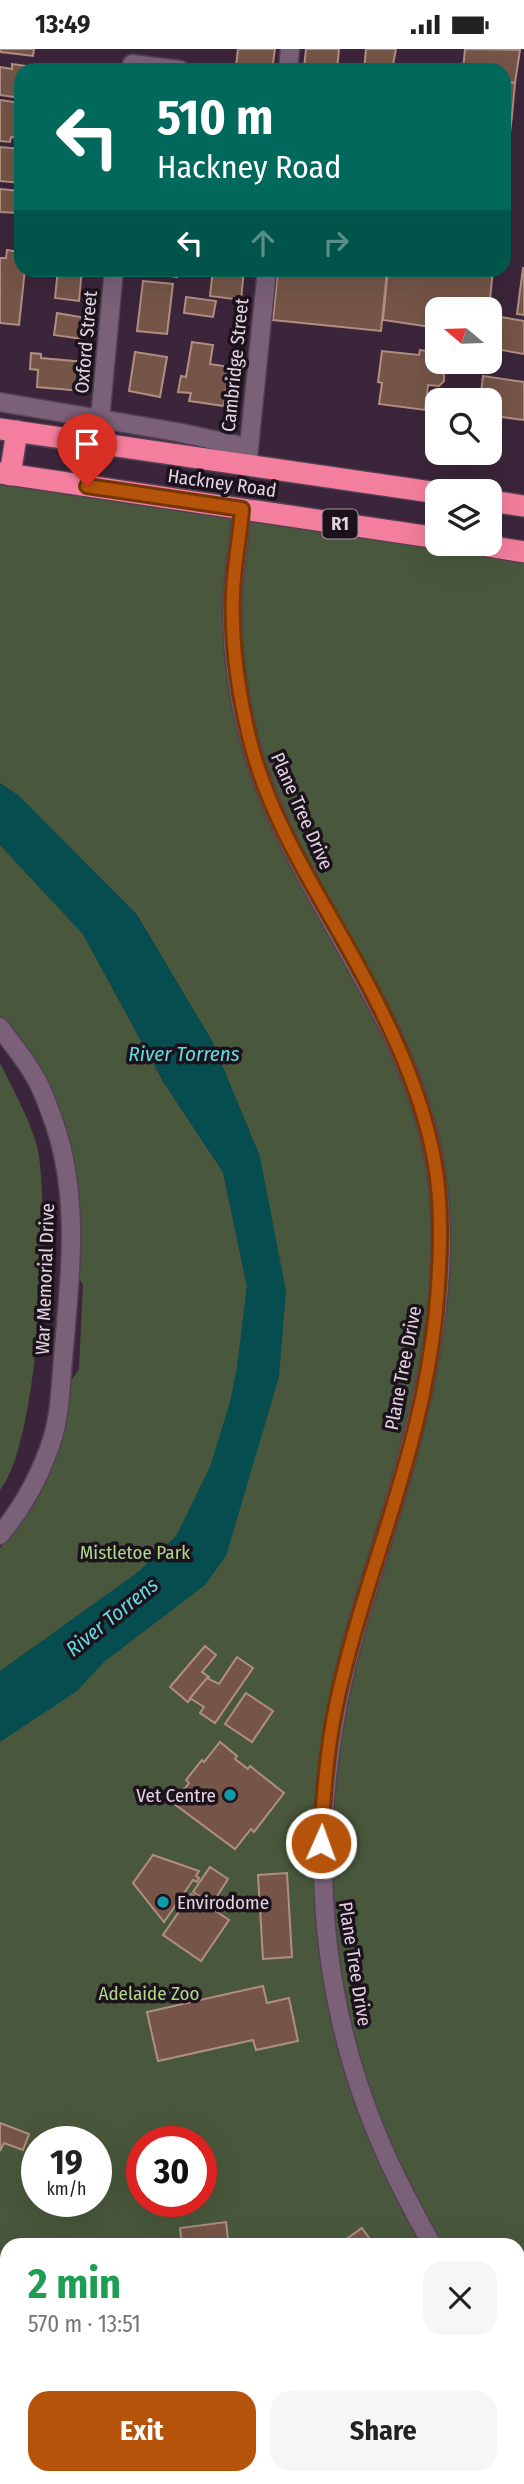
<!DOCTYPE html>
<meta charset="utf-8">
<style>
body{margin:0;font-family:"Fira Sans Condensed",sans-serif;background:#f6f6f6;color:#222;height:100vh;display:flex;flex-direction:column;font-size:26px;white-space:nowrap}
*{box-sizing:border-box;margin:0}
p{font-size:23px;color:#767676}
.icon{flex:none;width:38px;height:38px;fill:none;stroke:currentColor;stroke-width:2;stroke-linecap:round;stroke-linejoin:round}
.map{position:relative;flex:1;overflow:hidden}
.panel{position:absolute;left:0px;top:2189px;width:525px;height:247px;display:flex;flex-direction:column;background:#fff;border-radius:21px 21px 0 0;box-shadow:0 7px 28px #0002}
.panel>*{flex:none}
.hud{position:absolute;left:14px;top:14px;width:497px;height:214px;border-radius:21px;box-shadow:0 7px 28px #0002;background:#00695c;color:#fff;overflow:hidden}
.needle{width:46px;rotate:289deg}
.fabs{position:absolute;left:425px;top:248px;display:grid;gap:14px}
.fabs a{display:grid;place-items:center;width:77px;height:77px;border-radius:14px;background:#fff;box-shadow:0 7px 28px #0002;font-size:35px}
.speed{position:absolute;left:21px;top:2077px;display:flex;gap:14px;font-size:35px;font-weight:700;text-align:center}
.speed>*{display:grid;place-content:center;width:91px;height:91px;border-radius:50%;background:#fff;box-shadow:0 7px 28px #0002;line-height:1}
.speed small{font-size:18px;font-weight:400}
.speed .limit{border:10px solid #d22;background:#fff;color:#111}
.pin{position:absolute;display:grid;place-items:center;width:60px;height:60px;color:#fff;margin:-72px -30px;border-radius:50% 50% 50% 0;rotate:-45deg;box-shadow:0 0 7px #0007}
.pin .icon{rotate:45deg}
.me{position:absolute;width:77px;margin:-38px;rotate:2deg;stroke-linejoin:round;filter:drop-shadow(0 0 5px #0008)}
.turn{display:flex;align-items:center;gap:24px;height:147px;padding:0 28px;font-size:32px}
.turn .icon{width:91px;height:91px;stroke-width:2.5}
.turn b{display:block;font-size:49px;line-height:60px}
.lanes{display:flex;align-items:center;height:66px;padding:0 28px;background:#0003;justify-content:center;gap:35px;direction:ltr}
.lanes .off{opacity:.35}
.round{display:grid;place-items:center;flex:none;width:74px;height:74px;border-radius:21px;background:#f6f6f6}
.summary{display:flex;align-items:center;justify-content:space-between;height:119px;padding:0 28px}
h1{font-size:42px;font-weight:700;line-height:52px;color:#1e9e55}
.action{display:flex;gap:14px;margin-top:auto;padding:14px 28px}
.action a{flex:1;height:80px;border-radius:21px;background:#b45309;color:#fff;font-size:28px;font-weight:700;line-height:80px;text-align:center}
.action a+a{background:#f6f6f6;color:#222}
.status{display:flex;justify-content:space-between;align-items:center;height:49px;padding:0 35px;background:#fff;direction:ltr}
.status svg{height:19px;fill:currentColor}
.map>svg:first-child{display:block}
.green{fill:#49583c;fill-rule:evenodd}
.water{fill:#064d4f}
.building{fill:#755548;stroke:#b18e80;stroke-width:2}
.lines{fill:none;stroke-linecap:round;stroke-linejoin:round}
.street-casing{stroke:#534153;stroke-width:21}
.highway-casing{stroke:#534153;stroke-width:24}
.street{stroke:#7a6178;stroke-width:18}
.highway{stroke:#f37e9e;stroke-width:21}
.route-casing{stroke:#753606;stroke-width:18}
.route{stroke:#b45309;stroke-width:12}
.culture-dot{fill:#0f9aa8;stroke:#1c121c;stroke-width:2.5}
.labels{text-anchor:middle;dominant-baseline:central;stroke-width:7;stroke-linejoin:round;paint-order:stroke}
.shield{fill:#1c121c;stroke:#a79aa7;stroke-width:2}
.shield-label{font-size:18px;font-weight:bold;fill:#e3d4e2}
.street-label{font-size:19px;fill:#e3d4e2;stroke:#1c121c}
.park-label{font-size:19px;fill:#b0d88d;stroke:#1c121c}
.poi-label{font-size:19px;fill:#e3d4e2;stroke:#1c121c;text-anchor:end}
.water-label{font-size:21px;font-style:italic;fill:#60dbde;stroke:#1c121c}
</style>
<div class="status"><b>13:49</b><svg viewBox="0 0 49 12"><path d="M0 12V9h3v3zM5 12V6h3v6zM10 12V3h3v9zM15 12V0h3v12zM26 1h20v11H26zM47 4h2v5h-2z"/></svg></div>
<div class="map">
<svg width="524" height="2435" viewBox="0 0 524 2435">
<rect width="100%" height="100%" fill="#3b253a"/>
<g class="green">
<path d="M0,435l524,78v1922h-524v-936l15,-17 19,-26 17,-37 14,-43 6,-44 8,-12 4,-84 -6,-10v-89l-73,-166 -4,-4v-171l83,89 81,149 59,89 24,114 -9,81 40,10 -18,-220 -48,-116 -75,-126 -118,-119 -19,-13zM37,2093h59v59h-59zM142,2093h59v59h-59zM7,2196h511v233h-511z"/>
<path d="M0,1014c11,22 34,65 38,88 12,62 1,292 -38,339z"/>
</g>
<polygon class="water" points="0,734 19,747 137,866 212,992 260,1108 286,1242 279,1328 226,1507 205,1536 104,1613 77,1642 0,1693 0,1622 138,1523 176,1487 210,1418 230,1353 237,1318 247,1237 223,1123 164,1034 83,885 0,796"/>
<g class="building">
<polygon points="0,0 34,0 33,7 0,3"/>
<polygon points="238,0 275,0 272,21 236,17"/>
<polygon points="306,0 339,0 337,21 304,19"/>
<polygon points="366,0 396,0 392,21 364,21"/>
<polygon points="465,0 520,1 515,34 504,33 504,21 463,21"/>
<polygon points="12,15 54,21 21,21 21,49 0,46 0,18 12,20"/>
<polygon points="504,33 515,34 512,67 504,66"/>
<polygon points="0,51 21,54 21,89 11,88 10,93 0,92"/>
<polygon points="504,66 512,67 508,100 504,100"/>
<polygon points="0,98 21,100 21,134 0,132"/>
<polygon points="0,140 20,142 18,164 0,163"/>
<polygon points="7,201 21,203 21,220 25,220 19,276 0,274 0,209 6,209"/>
<polygon points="523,219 524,219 524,266 517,265"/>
<polygon points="58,220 82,220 79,252 55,249"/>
<polygon points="130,220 178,220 177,228"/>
<polygon points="213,220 244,220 241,251 210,247"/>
<polygon points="278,220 387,222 381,282 273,271"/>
<polygon points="388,220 493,220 489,261 438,261 438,279 383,271"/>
<polygon points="143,232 173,235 167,285 137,282"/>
<polygon points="186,248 216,252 213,268 184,264"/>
<polygon points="57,264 86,269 82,290 54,286"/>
<polygon points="501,268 524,272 524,305 496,300"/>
<polygon points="192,293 213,296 210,315 242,320 239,337 227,335 224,357 189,352 191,344 178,343 181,327 186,328"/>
<polygon points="420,301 438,304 438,313 442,313 440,321 444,326 444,332 439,337 428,336 425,361 379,355 382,334 378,333 382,302 419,306"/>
<polygon points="135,303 167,308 160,348 129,342"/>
<polygon points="31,304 41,305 41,309 85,313 82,342 37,338 38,321 30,320"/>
<polygon points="483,327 524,333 524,371 494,367 495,357 490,357 490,352 480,352"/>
<polygon points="205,1597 216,1606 202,1623 209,1628 188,1653 170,1638"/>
<polygon points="237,1608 253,1619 215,1674 200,1664 204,1658 190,1649 207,1629 219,1635"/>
<polygon points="246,1644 273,1662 252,1693 225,1675"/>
<polygon points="220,1693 237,1707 235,1710 248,1720 250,1717 284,1744 254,1783 251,1780 235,1800 173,1754 189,1734 186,1731 202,1711 204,1713"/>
<polygon points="153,1806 199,1822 196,1827 199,1829 197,1833 193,1831 164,1873 133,1834"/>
<polygon points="210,1818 228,1830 212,1855 193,1843"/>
<polygon points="287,1824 292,1908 263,1910 258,1826"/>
<polygon points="191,1845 229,1871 201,1912 163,1886"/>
<polygon points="263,1937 267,1954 289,1949 298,1992 256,2001 253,1991 158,2012 147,1963"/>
<polygon points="0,2074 29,2085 23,2101 4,2094 0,2102"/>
<polygon points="226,2173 228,2190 182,2196 180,2179"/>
<polygon points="362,2179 374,2196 338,2196"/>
<polygon points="240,2429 271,2429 273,2435 233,2435 233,2431"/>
<polygon points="438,2429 482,2429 481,2435 439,2435"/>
</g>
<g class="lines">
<defs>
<g id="street">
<polyline points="132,15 180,21"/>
<polyline points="288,21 290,0"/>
<polyline points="0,353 177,383 237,396 247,400"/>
<polyline points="100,370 114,220"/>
<polyline points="248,408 267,220"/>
<path d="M242,460c-2,28 -7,55 -9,82 -3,54 5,110 20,162 43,143 154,257 181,406 28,154 -33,318 -76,463 -48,161 -49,334 11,492 17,46 40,89 63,131"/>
<path d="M0,978c11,16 24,31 34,48 10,16 24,57 28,75 16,66 7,140 1,208 -2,26 -3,54 -10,79 -11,35 -30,70 -53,98"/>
<polyline points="518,2302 524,2305"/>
</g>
<g id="highway">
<polyline points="0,380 438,444"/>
<polyline points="0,424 438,489"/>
<polyline points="10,426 17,382"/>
<polyline points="490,452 524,457"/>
<polyline points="475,495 524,503"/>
</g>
</defs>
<use href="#street" class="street-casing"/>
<use href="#highway" class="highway-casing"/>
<use href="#street" class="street"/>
<use href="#highway" class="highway"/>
</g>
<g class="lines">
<defs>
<path id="route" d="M87,437l155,23c-2,28 -8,56 -9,84 -2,53 6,107 20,159 20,70 59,132 94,194 37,66 73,138 87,213 7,36 7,75 5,111 -3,70 -17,139 -37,206 -22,78 -51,155 -67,235 -9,44 -12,88 -14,132"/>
</defs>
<use href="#route" class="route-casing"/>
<use href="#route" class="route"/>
</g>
<g class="culture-dot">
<circle cx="230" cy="1746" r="7"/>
<circle cx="163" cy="1853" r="7"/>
</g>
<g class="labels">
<rect class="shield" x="322.5" y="460.5" width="35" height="29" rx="5"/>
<g class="shield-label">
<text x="340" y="475">R1</text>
</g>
<g class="street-label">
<text transform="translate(86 293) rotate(-85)">Oxford Street</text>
<text transform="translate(235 316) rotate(-84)">Cambridge Street</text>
<text transform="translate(222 434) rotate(8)">Hackney Road</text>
<text transform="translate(302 762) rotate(66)">Plane Tree Drive</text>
<text transform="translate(45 1230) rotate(-88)">War Memorial Drive</text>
<text transform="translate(403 1319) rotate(-79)">Plane Tree Drive</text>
<text transform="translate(355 1915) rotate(81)">Plane Tree Drive</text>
</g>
<g class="park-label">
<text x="135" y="1503">Mistletoe Park</text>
<text x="149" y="1944">Adelaide Zoo</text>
</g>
<g class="poi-label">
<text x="216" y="1746">Vet Centre</text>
<text x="177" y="1853" text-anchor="start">Envirodome</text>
</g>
<g class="water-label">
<text x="184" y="1005">River Torrens</text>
<text transform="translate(112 1568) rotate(-39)">River Torrens</text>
</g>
</g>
</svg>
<div class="fabs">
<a><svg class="needle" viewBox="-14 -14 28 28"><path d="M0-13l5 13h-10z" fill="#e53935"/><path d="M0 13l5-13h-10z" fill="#767676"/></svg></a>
<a><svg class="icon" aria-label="search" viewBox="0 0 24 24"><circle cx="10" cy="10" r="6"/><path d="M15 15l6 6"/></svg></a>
<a><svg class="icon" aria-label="layers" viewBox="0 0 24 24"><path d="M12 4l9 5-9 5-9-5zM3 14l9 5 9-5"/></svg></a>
</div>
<div class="speed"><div>19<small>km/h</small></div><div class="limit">30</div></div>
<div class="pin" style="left:87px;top:437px;background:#d93025"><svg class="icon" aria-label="arrive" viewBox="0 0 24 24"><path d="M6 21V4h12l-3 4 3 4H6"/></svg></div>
<svg class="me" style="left:321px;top:1794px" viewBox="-20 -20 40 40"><circle r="17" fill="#b45309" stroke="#fff" stroke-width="3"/><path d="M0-11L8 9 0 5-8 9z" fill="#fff"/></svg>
<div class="hud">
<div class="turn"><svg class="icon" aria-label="left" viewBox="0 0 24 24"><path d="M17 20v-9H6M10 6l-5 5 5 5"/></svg><div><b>510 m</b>Hackney Road</div></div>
<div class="lanes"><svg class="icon" aria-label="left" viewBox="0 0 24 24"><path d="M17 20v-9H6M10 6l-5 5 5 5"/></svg><svg class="icon off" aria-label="ahead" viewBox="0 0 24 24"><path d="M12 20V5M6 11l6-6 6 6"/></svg><svg class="icon off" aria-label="right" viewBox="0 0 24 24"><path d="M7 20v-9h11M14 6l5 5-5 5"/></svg></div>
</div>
<section class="panel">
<div class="summary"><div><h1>2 min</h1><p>570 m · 13:51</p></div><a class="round"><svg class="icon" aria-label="close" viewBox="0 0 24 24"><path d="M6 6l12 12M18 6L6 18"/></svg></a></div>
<div class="action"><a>Exit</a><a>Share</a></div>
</section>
</div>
